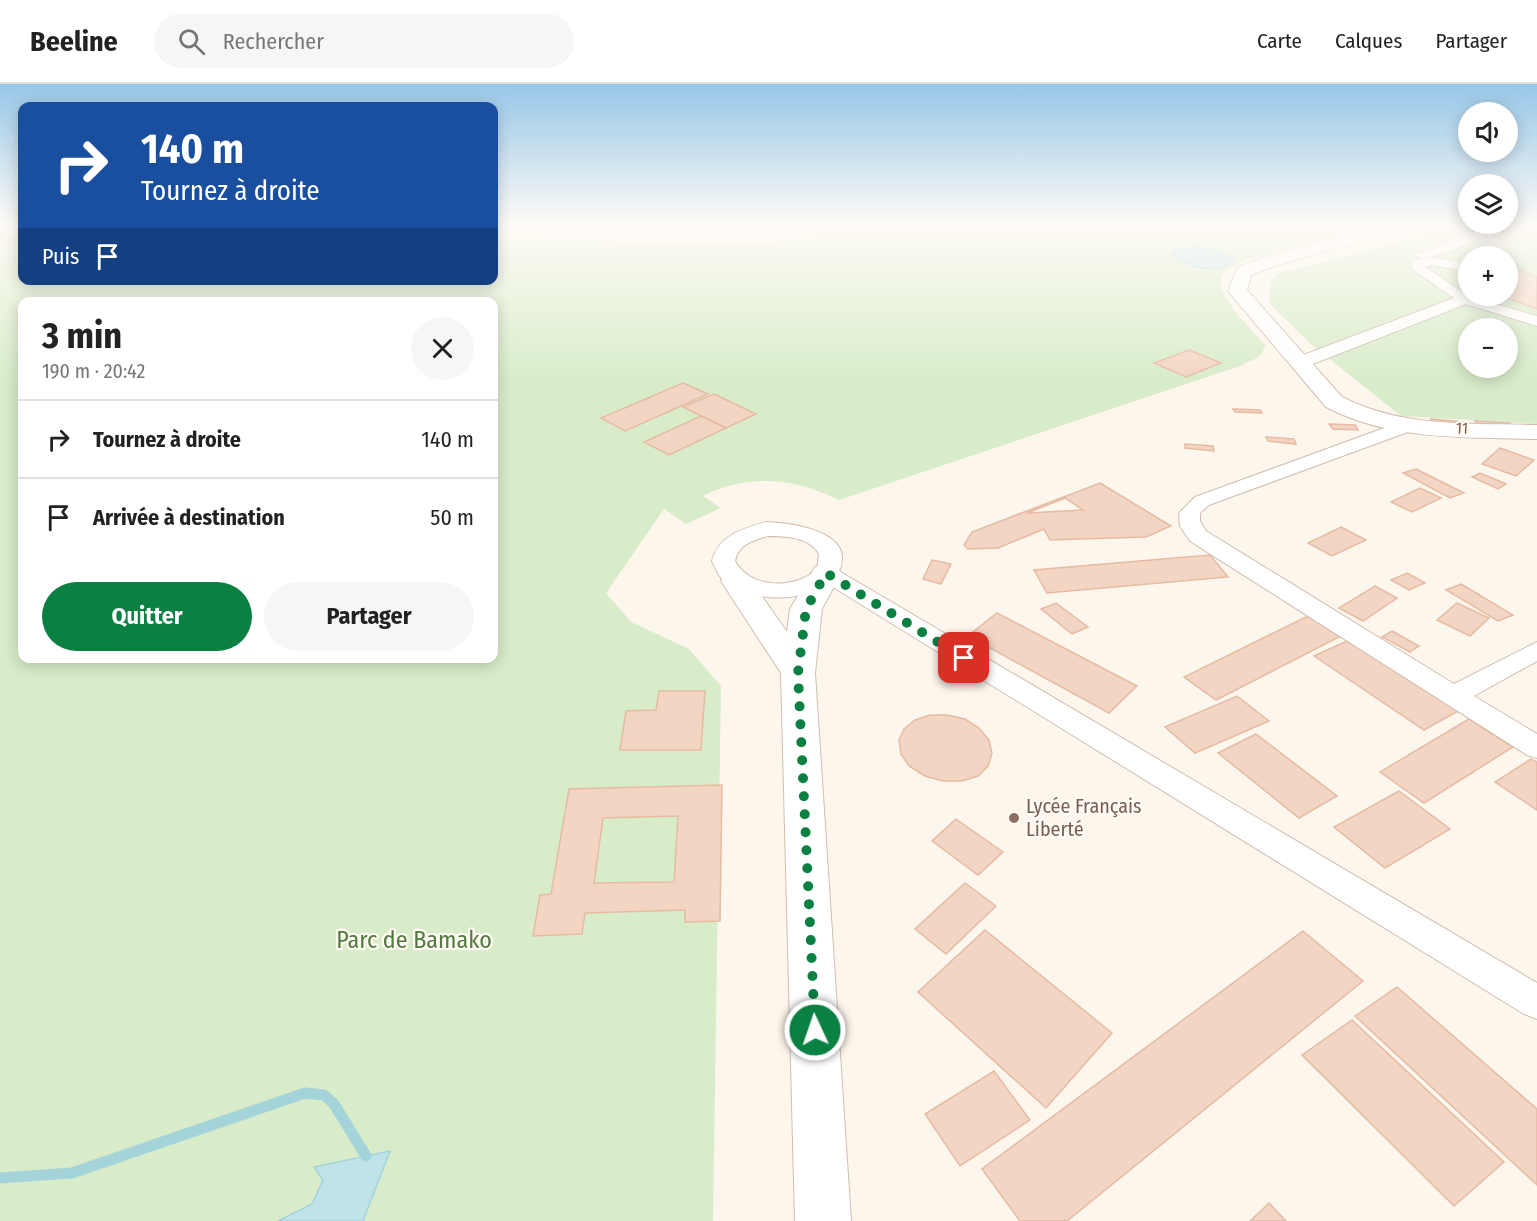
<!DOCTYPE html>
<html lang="fr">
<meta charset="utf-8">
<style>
body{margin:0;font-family:"Fira Sans Condensed",sans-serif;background:#f6f6f6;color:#222;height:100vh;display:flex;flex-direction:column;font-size:22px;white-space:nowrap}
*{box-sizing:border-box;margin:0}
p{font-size:20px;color:#767676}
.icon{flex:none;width:33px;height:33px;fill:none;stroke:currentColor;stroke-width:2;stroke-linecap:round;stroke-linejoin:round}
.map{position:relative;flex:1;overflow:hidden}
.side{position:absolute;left:18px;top:213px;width:480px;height:366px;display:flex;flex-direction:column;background:#fff;border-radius:12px;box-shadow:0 3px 15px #0003}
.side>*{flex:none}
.guide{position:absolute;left:18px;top:18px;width:480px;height:183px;border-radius:12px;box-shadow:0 3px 15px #0003;background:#1a4fa0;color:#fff;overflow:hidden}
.buttons{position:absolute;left:1458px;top:18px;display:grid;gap:12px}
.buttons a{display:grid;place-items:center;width:60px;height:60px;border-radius:50%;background:#fff;box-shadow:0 3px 15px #0003;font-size:30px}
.pin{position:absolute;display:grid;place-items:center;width:51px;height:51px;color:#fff;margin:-26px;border-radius:12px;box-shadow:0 3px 9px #0006}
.me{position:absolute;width:66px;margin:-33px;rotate:357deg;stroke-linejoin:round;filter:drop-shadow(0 0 4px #0008)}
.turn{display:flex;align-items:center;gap:21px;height:126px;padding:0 24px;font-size:27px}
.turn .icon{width:78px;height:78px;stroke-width:2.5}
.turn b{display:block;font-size:42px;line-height:51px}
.then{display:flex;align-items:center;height:57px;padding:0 24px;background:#0003;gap:12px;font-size:22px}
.round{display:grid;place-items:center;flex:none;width:63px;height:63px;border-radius:32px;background:#f6f6f6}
.head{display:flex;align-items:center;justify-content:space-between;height:102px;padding:0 24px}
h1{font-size:36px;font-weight:700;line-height:45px}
.action{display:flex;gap:12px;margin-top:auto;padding:12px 24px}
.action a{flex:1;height:69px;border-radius:36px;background:#0b8043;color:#fff;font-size:24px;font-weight:700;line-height:69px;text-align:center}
.action a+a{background:#f6f6f6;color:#222}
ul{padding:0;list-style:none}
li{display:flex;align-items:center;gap:18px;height:78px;padding:0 24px;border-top:2px solid #e0e0e0}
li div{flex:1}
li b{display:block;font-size:22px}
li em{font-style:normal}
header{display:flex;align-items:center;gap:36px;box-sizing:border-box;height:84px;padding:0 30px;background:#fff;border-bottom:2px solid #e0e0e0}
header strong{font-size:28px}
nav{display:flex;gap:33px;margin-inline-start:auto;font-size:21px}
.search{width:420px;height:54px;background:#f6f6f6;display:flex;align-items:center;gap:15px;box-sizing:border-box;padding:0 21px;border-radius:33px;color:#767676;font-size:22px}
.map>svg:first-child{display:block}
.green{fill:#d8ecc9;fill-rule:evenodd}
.water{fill:#bfe3e8;stroke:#a5d3da;stroke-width:1.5}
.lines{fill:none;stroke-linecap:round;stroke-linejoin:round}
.stream{stroke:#a5d3da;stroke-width:11}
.building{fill:#f3d5c3;stroke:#e6bba3;stroke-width:1.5;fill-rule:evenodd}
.minor-casing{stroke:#d1beb0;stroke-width:2}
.tertiary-casing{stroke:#d1beb0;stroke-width:2}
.minor{fill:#fff;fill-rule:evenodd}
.tertiary{fill:#fff;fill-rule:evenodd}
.route{stroke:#0b8043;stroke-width:10;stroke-dasharray:0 18}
.education-dot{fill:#8d6e63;stroke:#fffaf3;stroke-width:2}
.labels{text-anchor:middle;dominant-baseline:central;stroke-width:4.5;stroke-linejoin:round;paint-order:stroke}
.far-street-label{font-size:16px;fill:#7a5c4d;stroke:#fffaf3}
.education-label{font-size:20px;fill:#785e54;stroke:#fffaf3;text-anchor:start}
.near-park-label{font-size:24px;fill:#537a41;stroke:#fffaf3}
</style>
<header>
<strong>Beeline</strong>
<div class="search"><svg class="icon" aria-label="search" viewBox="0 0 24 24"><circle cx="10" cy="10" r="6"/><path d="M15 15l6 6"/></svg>Rechercher</div>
<nav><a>Carte</a><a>Calques</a><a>Partager</a></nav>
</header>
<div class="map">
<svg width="1537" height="1137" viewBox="0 0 1537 1137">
<rect width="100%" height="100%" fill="#fdf6ec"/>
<g class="green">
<path d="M0,142h22v54h472v-42l258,7 46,-6 55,-13h462l24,8 -98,28 -20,13c-5,22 31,55 45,71l-7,11 -19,9 -401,134c-43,-22 -92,-27 -136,-4l18,12 -35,16 -22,-15 -58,84 25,29 58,27 32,37 -8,535h-713zM22,218h472v356h-472z"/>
<path d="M1457,142h80v198l-136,-8 -88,-70 -44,-43 2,-22 7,-7zM1468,172h40v40h-40zM1468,244h40v40h-40z"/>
</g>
<g class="water">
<path d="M1196,163l27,5 12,8c-12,16 -52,7 -64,-5l3,-4z"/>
<polygon points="390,1067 363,1137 278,1137 312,1120 323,1096 314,1083"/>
</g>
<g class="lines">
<polyline class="stream" points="0,1094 72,1089 305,1009 324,1011 334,1020 366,1072"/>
</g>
<g class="building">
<polygon points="1517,142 1537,142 1537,150 1516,154 1493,163 1494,151"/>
<polygon points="19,144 22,145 22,153 8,157 0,154 0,149"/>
<polygon points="1516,184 1537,193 1537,225 1502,212 1508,212 1508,185"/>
<polygon points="1189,266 1221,279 1186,293 1154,279"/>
<polygon points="683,299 708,310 625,347 601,334"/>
<polygon points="714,310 756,330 726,344 683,323"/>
<polygon points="1233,325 1260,326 1262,329 1235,328"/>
<polygon points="701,332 726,344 669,371 644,358"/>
<polygon points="1431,335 1466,338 1469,342 1434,339"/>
<polygon points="1475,337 1510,339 1513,343 1478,341"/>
<polygon points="1329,340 1355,341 1358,346 1333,345"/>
<polygon points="1266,353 1294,355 1296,360 1268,357"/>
<polygon points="1185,360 1213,362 1214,367 1185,364"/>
<polygon points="1500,364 1534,376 1516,392 1482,380"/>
<polygon points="1416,385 1464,409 1450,414 1403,389"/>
<polygon points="1480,389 1506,400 1498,405 1472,393"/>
<path d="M1100,399l71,43 -25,11 -96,3 -6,-11 -46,19 -30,1 -4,-4 8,-13zM1065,414l18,12 -56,3z"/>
<polygon points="1420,404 1441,414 1412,428 1391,418"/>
<polygon points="1341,443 1366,456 1332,472 1308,459"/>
<polygon points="1210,471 1228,493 1047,509 1034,486"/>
<polygon points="932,476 951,480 941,500 923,495"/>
<polygon points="1407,489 1425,499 1409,506 1391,496"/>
<polygon points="1461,500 1513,531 1498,537 1446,506"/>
<polygon points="1375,502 1397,514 1363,537 1339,524"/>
<polygon points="1056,519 1088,543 1072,550 1041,525"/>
<polygon points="1457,519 1489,534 1470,552 1437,536"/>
<polygon points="997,529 1137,602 1109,629 968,552"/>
<polygon points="1308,532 1341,552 1216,616 1184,593"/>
<polygon points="1392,547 1419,562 1410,568 1382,553"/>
<polygon points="1349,556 1460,626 1424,646 1314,572"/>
<polygon points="659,607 705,607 701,666 620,666 626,627 656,626"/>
<polygon points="1237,612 1269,637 1195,669 1165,643"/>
<polygon points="930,631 947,631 965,635 979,644 989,656 992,669 988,682 978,692 962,697 943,697 925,692 909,682 901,670 899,656 904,645 915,636"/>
<polygon points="1469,635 1513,663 1424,719 1380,688"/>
<polygon points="1256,650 1337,712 1299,734 1218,669"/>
<polygon points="1531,675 1537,678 1537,726 1495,698"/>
<path d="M722,701l-2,136 -35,1v-12l-100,3 -3,21 -49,2 7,-41 11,-1 18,-105zM678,732l-4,66 -80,1 9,-65z"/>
<polygon points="1399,707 1450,745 1385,784 1334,743"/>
<polygon points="956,735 1003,768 978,791 932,757"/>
<polygon points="965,799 996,822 946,870 915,845"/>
<polygon points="985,846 1112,949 1046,1024 918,908"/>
<polygon points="1303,847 1363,897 1067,1137 1020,1137 982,1085"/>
<polygon points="1397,903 1537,1025 1537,1101 1355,932"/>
<polygon points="1352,936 1504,1078 1454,1122 1302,971"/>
<polygon points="994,987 1030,1036 960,1082 925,1030"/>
<polygon points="1269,1119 1286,1137 1250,1137"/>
</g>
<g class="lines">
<defs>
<g id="minor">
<polygon points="1486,142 1503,142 1454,166 1422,175 1415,171"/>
<polygon points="1433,173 1468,180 1468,188 1433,181 1425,183 1468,212 1537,232 1537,242 1466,220 1305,283 1293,283 1291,279 1293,275 1454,214 1412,185 1412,177"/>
<polygon points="1409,335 1416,337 1418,341 1416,345 1209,421 1200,429 1200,437 1206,447 1454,600 1537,558 1537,577 1474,612 1537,650 1537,674 1527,671 1190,457 1180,442 1179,429 1195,413"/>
<path d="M766,438c25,1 91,9 73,49l698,412v36l-13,-5 -696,-430c-28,19 -82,19 -107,-6 -4,-5 -6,-11 -9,-17 7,-26 30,-32 54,-39zM768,452c17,0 42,1 51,18l-2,15c-21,21 -67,20 -82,-8 4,-17 17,-20 33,-25z"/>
</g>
<g id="tertiary">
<path d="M1380,142h27l-2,3 -131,37 -23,9 -4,15 95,107c60,31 129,26 195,28v14c-72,-2 -146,2 -211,-32l-98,-116 9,-23 25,-10z"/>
<polygon points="826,480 837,483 841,489 822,525 815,589 851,1137 795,1137 781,589 721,497 725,491 736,488 747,491 787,548 790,525 815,483"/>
</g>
</defs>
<use href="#minor" class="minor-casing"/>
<use href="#tertiary" class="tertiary-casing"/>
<use href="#minor" class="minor"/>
<use href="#tertiary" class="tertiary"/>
</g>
<linearGradient id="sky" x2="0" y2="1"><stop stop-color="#97c7e8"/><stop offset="0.47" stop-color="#fefbf6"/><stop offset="1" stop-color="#fefbf6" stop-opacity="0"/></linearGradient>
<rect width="1537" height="301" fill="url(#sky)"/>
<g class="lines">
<polyline class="route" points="815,946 798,589 806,525 826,489 964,574"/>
</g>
<circle class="education-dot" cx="1014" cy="734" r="6"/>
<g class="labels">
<g class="far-street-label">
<text transform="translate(1462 344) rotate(3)">11</text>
</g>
<g class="education-label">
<text x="1026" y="722">Lycée Français<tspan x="1026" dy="23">Liberté</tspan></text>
</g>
<g class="near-park-label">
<text x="414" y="856">Parc de Bamako</text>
</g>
</g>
</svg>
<div class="buttons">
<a><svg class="icon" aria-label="sound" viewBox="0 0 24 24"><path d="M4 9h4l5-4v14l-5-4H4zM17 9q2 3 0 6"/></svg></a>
<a><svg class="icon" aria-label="layers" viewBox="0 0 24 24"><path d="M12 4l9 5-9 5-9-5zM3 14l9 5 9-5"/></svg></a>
<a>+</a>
<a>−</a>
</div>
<div class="pin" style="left:964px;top:574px;background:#d93025"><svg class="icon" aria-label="arrive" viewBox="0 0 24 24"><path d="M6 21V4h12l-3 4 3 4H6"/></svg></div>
<svg class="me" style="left:815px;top:946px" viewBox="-20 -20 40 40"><circle r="17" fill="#0b8043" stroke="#fff" stroke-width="3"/><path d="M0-11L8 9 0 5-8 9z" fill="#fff"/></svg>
<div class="guide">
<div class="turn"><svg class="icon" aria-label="right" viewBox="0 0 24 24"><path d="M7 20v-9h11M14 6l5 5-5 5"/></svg><div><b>140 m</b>Tournez à droite</div></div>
<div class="then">Puis<svg class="icon" aria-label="arrive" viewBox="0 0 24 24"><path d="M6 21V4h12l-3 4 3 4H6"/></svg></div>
</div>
<section class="side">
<div class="head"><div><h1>3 min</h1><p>190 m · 20:42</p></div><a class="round"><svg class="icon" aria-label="close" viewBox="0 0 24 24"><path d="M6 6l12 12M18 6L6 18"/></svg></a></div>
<ul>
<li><svg class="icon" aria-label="right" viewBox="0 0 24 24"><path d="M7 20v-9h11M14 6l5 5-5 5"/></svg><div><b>Tournez à droite</b></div><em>140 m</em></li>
<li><svg class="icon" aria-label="arrive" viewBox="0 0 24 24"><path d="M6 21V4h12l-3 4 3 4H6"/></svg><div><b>Arrivée à destination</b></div><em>50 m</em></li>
</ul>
<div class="action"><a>Quitter</a><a>Partager</a></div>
</section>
</div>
